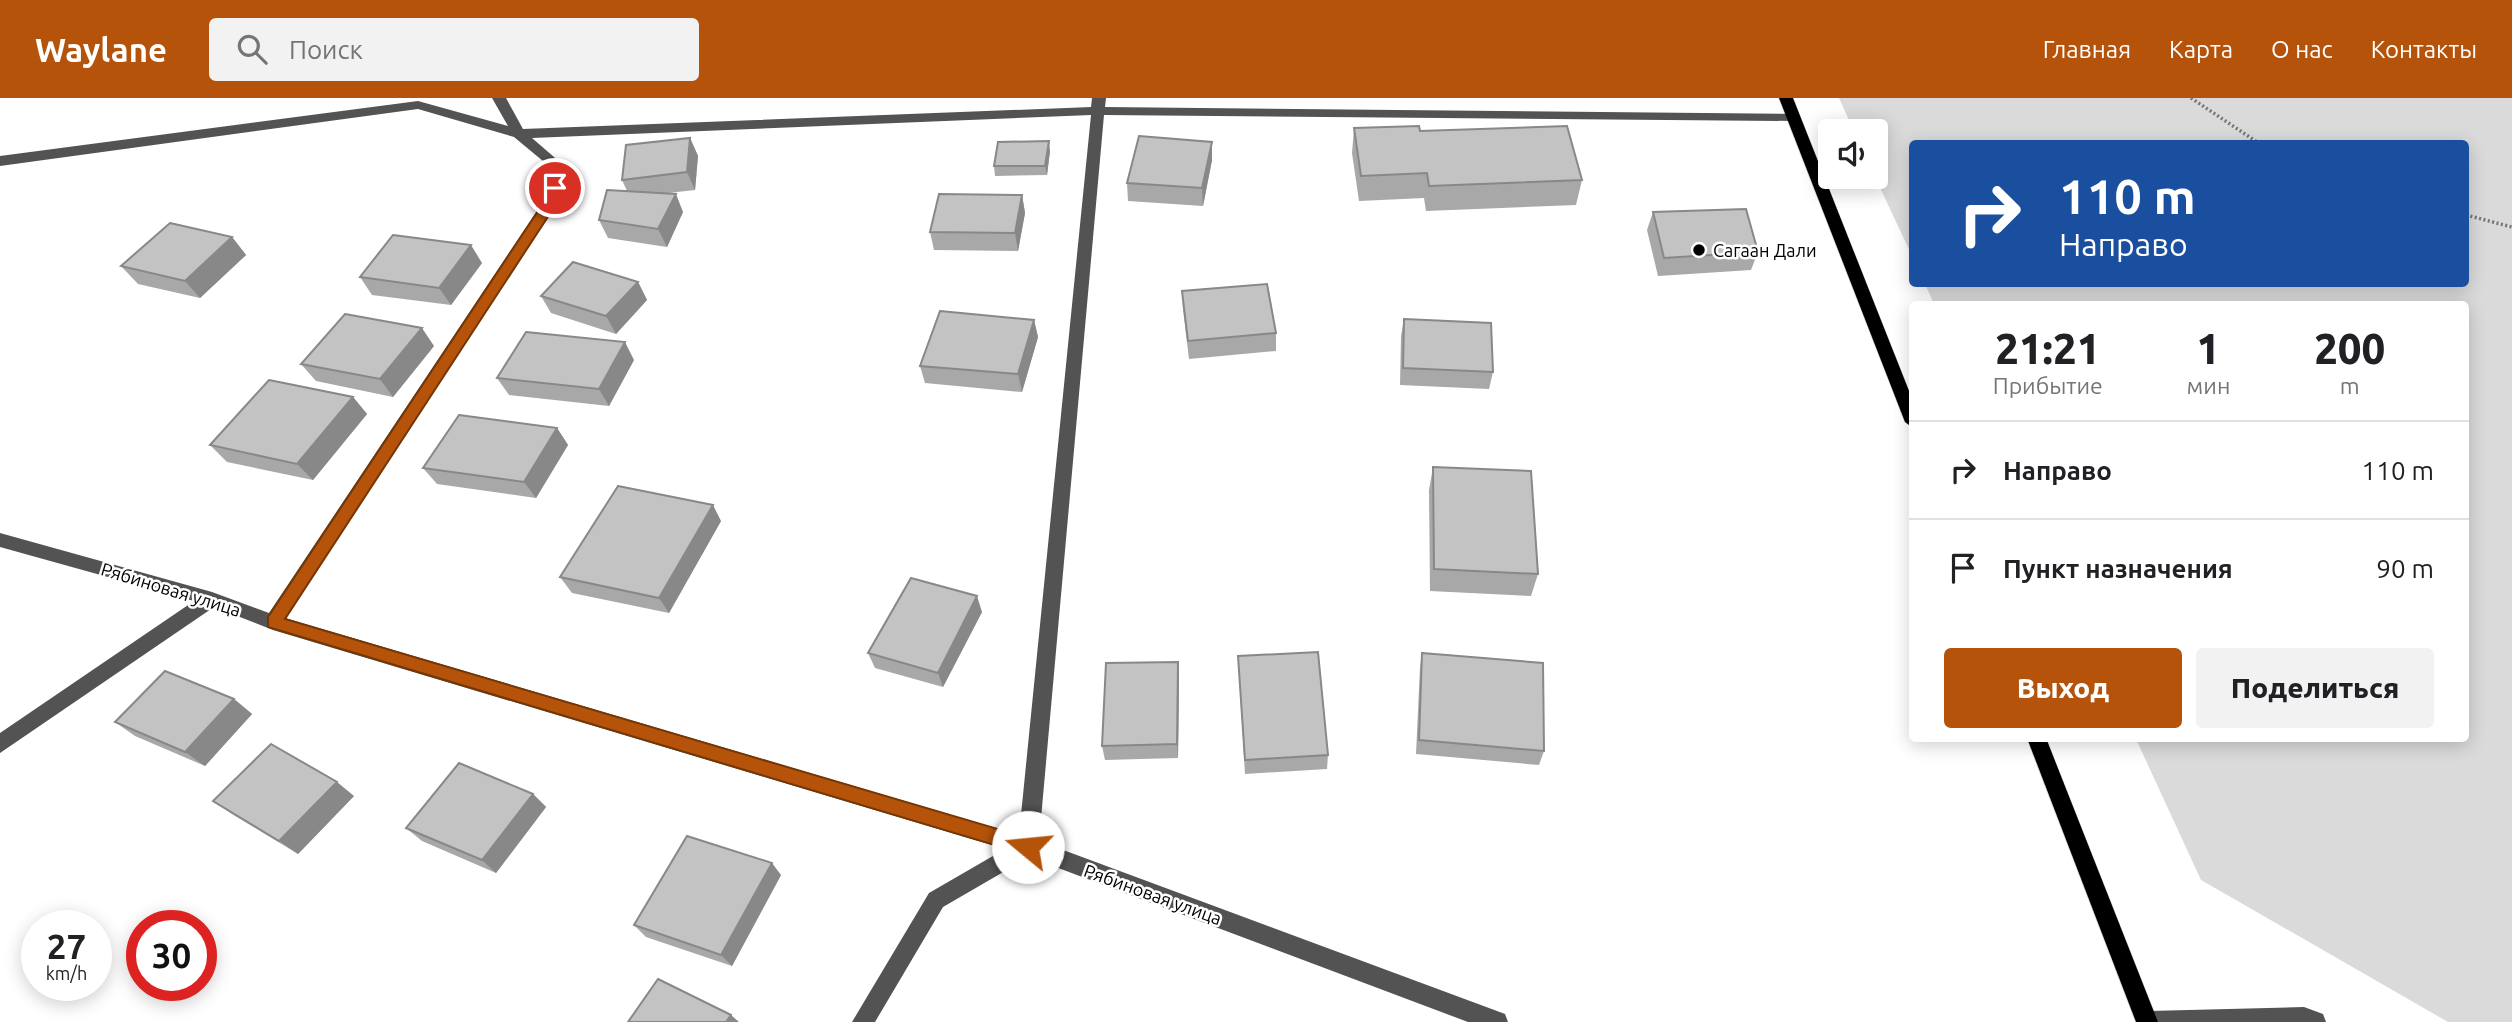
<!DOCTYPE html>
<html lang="ru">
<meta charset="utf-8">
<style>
body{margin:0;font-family:Ubuntu,sans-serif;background:#f2f2f2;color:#202124;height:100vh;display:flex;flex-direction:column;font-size:26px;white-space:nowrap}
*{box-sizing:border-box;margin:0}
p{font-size:23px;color:#757577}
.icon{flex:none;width:38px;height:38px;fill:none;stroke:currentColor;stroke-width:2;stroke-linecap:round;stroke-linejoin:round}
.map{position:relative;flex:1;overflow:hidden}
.panel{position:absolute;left:1909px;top:203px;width:560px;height:441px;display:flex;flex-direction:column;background:#fff;border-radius:7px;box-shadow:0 4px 18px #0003}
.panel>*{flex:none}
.top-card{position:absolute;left:1909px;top:42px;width:560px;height:147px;border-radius:7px;box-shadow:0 4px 18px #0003;background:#1a4fa0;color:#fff;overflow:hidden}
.fabs{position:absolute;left:1818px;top:21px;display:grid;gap:14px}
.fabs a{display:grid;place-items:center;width:70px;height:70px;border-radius:7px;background:#fff;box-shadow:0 4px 18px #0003;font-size:35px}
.speed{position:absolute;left:21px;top:812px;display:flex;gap:14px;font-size:35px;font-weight:700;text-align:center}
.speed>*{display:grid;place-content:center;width:91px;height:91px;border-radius:50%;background:#fff;box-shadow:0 4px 18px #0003;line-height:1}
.speed small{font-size:18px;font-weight:400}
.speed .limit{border:10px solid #d22;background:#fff;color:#111}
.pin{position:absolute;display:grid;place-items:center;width:60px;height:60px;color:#fff;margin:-30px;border:4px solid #fff;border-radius:50%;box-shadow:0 2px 7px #0007}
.me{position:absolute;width:77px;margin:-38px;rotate:287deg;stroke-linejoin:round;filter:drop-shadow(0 0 5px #0008)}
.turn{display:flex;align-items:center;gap:24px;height:147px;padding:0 35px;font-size:32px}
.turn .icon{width:91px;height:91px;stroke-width:2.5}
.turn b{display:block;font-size:49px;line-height:60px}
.eta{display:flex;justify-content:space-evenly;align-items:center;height:119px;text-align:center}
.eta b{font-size:42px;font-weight:800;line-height:49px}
.button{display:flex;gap:14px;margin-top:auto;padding:14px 35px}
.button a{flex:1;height:80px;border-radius:7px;background:#b45309;color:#fff;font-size:28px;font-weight:800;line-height:80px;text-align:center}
.button a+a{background:#f2f2f2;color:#202124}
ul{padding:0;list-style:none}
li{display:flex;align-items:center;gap:21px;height:98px;padding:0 35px;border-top:2px solid #e0e0e0}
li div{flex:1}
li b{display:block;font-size:26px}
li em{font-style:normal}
header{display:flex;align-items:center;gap:42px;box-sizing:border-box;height:98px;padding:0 35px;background:#b45309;color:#fff}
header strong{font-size:33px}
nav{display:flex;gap:38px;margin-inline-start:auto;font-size:24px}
.search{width:490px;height:63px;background:#f2f2f2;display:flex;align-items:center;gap:18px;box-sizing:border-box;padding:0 24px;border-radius:7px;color:#757577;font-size:26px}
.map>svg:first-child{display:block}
.green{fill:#dadada}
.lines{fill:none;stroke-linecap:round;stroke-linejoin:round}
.major-casing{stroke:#dbdbdb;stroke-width:1}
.path{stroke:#757575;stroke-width:3.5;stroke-dasharray:2 2.5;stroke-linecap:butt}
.minor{fill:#535353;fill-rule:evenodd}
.major{fill:#000;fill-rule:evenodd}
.wall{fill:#a8a8a8}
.shaded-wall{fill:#888}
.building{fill:#c3c3c3;stroke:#888;stroke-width:2}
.route{fill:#b45309;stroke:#753606;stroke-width:2}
.poi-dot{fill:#000;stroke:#fff;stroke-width:2.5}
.labels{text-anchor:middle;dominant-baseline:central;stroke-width:5;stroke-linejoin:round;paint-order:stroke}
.poi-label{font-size:18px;fill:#000;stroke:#fff;text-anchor:start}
.street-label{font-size:18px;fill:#000;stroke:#fff}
</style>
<header>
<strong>Waylane</strong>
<div class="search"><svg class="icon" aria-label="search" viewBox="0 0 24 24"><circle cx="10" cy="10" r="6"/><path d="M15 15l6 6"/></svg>Поиск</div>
<nav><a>Главная</a><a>Карта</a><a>О нас</a><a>Контакты</a></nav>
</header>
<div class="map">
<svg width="2512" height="924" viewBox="0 0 2512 924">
<rect width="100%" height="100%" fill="#fff"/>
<polygon class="green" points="1839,0 2512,0 2512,924 2448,924 2201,782 2136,641 2466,640 2466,206 1934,206 1925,186 2466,186 2466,46 1913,46 1913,160 1875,79 1876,33 1854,33"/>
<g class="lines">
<defs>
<g id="major">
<polygon points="1779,0 1793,0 1913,303 1913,330 1905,324"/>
<polygon points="2027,640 2046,640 2158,924 2136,924"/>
</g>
</defs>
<use href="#major" class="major-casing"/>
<g class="path">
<polyline points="2191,0 2260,46"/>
<polyline points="2466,117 2512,129"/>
</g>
<g class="minor">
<path d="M492,0h14l17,31 568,-22 1,-9h14l-1,9 694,7v6l-5,1 -690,-6 -65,726 458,170 8,3 3,8h-40l-439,-165 -86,50 -68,115h-23l77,-129 76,-44 -732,-219 -59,-23 -214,146v-20l194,-132 -194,-54v-14l212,59 57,21 272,-408 14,-34 -41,-34 -96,-28 -418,57v-10l418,-55 90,25zM1091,17l-72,720 -734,-217 270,-412 14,-36 -37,-32z"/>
<polygon points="2304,909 2323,916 2326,924 2138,924 2141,916 2149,913"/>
</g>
<use href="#major" class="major"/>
</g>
<g class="wall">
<polygon points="1354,30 1420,33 1582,82 1576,107 1426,113 1424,100 1359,103 1352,55"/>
<polygon points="690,40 698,58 695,92 668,95 683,114 667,149 608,140 599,122 627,93 622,82"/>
<polygon points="1212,44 1212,62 1203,108 1128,103 1127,85"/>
<polygon points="1050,53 1047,77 995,78 994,68"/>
<polygon points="1022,97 1025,115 1018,153 934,152 930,134"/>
<polygon points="1653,114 1758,154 1751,172 1658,178 1647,132"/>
<polygon points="232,139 246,157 200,200 138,186 121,168"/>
<polygon points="482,165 451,207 372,197 360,179"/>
<polygon points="638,184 647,202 616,236 551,215 541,198"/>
<polygon points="1182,193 1276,235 1276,253 1189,261 1183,211"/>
<polygon points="1404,221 1493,274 1489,291 1400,287 1401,238"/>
<polygon points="1034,222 1038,239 1022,294 925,285 920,268"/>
<polygon points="434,248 393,299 316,283 301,266"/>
<polygon points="634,262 609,308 509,297 497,280"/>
<polygon points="353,299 367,316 313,382 227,364 210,347"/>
<polygon points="557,330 568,347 536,400 437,386 423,370"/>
<polygon points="1433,369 1538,476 1531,498 1430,493 1429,392"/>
<polygon points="721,423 669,515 572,495 560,479"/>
<polygon points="982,514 943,589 875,570 868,555"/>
<polygon points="1422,555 1544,653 1539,667 1416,656 1420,570"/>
<polygon points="1238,558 1328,657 1327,671 1245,676"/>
<polygon points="1178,564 1179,579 1178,660 1105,662 1102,648"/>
<polygon points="234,601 252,616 205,668 135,638 115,624"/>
<polygon points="533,696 546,709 496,775 422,743 406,730"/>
<polygon points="354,698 298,756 232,716 213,703"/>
<polygon points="781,777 732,868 646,839 634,827"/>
</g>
<g class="shaded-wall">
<polygon points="690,40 698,58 695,92 687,74"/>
<polygon points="1049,43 1050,53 1047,77 1045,68"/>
<polygon points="1212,44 1212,62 1203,108 1202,90"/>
<polygon points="676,96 683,114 667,149 658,131"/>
<polygon points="1022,97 1025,115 1018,153 1015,135"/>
<polygon points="232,139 246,157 200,200 185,183"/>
<polygon points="471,147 482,165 451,207 439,190"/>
<polygon points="638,184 647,202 616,236 606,218"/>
<polygon points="1034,222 1038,239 1022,294 1018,276"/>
<polygon points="422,230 434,248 393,299 380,281"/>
<polygon points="625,244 634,262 609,308 599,291"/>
<polygon points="353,299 367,316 313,382 297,366"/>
<polygon points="557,330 568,347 536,400 524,384"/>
<polygon points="713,407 721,423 669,515 659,500"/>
<polygon points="977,498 982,514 943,589 938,575"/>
<polygon points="1178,564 1179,579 1178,660 1177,646"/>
<polygon points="234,601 252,616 205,668 185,654"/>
<polygon points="337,684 354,698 298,756 279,743"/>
<polygon points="533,696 546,709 496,775 482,762"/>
<polygon points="772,765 781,777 732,868 721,857"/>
<polygon points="731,917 739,924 726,924"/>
</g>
<g class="building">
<polygon points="1419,28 1420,33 1567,28 1582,82 1429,88 1427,75 1361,78 1354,30"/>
<polygon points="1139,38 1212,44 1202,90 1127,85"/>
<polygon points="690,40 687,74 622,82 626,47"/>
<polygon points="1049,43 1045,68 994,68 998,44"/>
<polygon points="607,92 676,96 658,131 599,122"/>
<polygon points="939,96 1022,97 1015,135 930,134"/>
<polygon points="1746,111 1758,154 1664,160 1653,114"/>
<polygon points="170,125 232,139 185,183 121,168"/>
<polygon points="393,137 471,147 439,190 360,179"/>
<polygon points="573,164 638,184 606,218 541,198"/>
<polygon points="1267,186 1276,235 1188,243 1182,193"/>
<polygon points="940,213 1034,222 1018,276 920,268"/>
<polygon points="345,216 422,230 380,281 301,266"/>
<polygon points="1404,221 1491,225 1493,274 1403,270"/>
<polygon points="526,234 625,244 599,291 497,280"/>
<polygon points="269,282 353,299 297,366 210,347"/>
<polygon points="459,317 557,330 524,384 423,370"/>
<polygon points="1433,369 1531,373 1538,476 1434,471"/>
<polygon points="618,388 713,407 659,500 560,479"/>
<polygon points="911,480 977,498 938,575 868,555"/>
<polygon points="1318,554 1328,657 1245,662 1238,558"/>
<polygon points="1422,555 1543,565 1544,653 1419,642"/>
<polygon points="1178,564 1177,646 1102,648 1106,565"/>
<polygon points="165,573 234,601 185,654 115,624"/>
<polygon points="271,646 337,684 279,743 213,703"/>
<polygon points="459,665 533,696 482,762 406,730"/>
<polygon points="687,738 772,765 721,857 634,827"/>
<polygon points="658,881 731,917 726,924 628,924"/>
</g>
<polygon class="route" points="555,86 561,90 553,111 285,521 1028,740 1034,743 1037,749 1034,755 1028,757 268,529 268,519 542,107 550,87"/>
<circle class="poi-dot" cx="1699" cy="152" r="7"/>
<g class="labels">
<g class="poi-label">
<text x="1713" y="152">Сагаан Дали</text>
</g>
<g class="street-label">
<text transform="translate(171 491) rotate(17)">Рябиновая улица</text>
<text transform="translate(1153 796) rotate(20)">Рябиновая улица</text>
</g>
</g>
</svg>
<div class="fabs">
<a><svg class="icon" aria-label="sound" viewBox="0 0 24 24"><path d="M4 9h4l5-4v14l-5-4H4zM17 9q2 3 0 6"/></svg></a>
</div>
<div class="speed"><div>27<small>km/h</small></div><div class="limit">30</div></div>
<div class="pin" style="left:555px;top:90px;background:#d93025"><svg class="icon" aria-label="arrive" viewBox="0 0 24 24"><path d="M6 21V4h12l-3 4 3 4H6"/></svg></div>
<svg class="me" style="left:1028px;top:749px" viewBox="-20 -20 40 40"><circle r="19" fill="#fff"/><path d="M0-13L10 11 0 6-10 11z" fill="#b45309"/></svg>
<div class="top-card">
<div class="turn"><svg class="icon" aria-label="right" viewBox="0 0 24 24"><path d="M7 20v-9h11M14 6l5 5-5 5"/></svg><div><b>110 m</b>Направо</div></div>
</div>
<section class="panel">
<div class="eta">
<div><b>21:21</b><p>Прибытие</p></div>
<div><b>1</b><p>мин</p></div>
<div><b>200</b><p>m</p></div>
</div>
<ul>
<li><svg class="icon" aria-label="right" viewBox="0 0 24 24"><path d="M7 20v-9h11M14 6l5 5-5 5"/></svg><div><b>Направо</b></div><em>110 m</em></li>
<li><svg class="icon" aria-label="arrive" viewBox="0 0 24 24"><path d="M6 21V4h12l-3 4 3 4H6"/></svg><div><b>Пункт назначения</b></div><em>90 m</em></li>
</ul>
<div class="button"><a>Выход</a><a>Поделиться</a></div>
</section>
</div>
